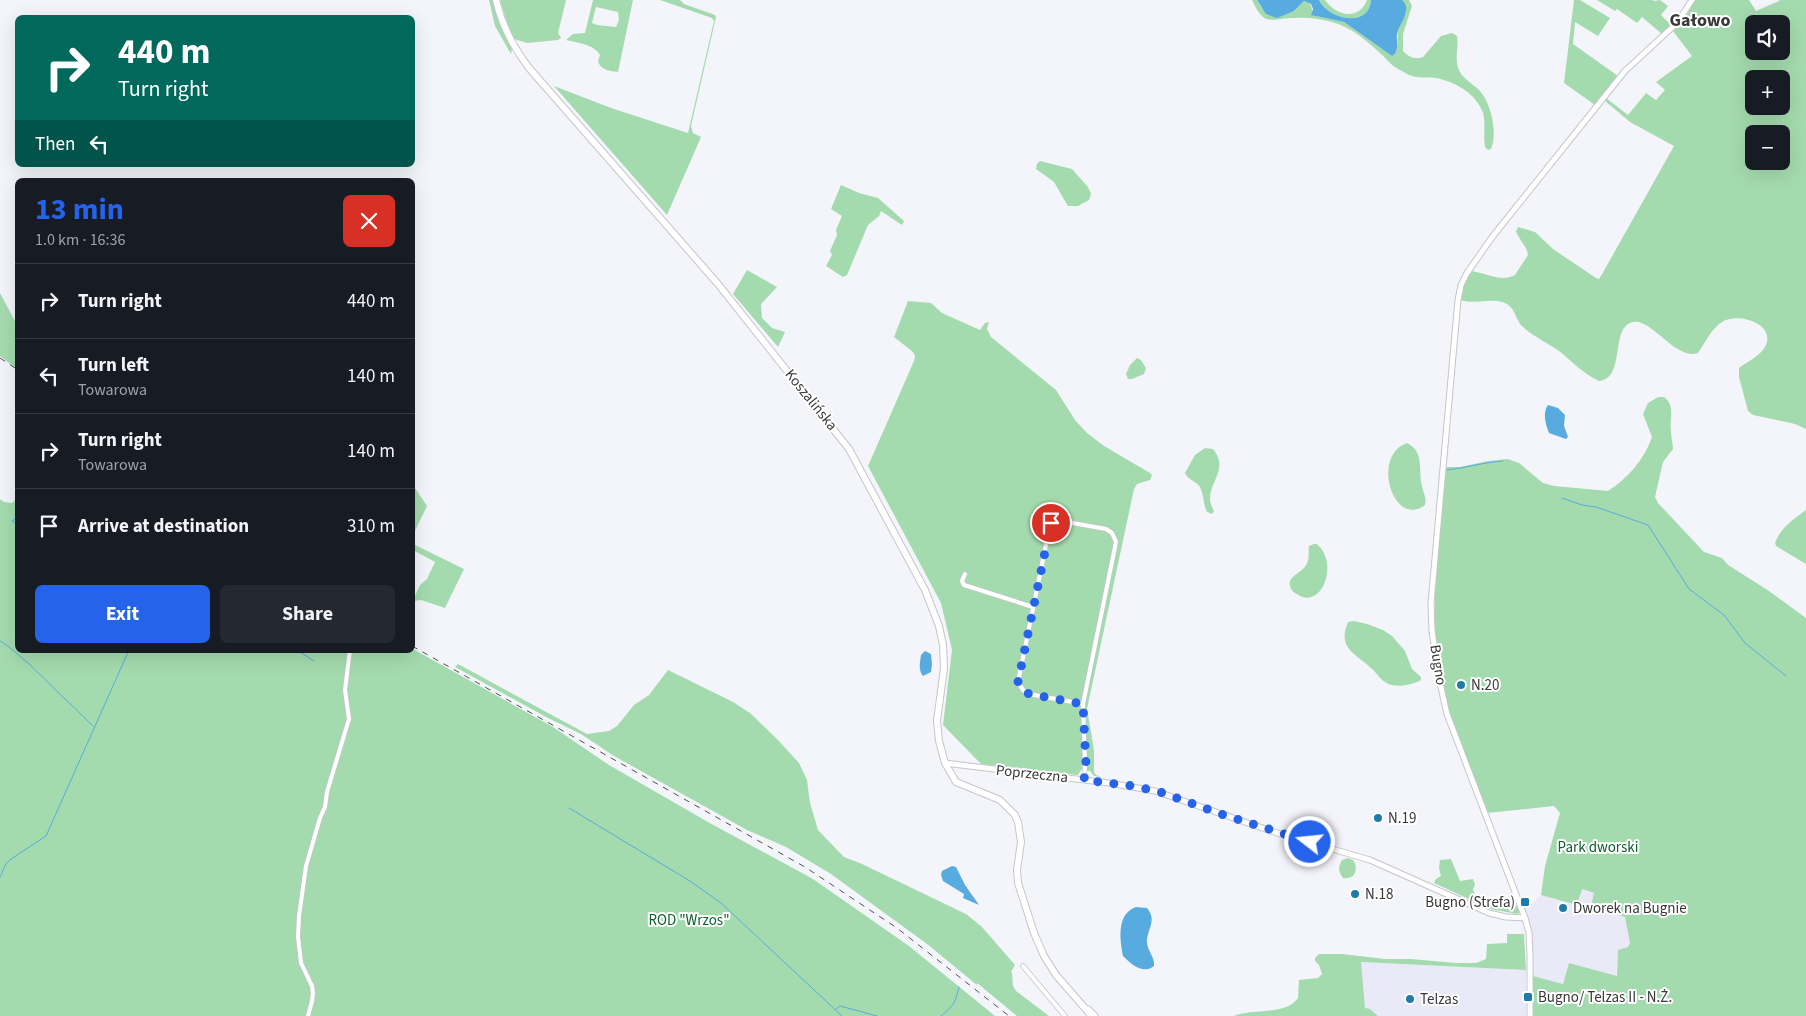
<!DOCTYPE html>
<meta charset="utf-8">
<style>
body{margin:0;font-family:"Source Sans 3",sans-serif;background:#242831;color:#f1f3f6;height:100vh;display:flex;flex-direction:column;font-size:19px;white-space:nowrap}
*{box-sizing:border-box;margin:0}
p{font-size:16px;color:#9ea1a6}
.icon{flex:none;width:28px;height:28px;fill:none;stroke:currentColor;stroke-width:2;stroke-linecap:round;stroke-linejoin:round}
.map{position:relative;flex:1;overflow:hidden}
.side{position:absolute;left:15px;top:178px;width:400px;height:475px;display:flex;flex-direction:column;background:#171b24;border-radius:8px;box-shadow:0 5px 20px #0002}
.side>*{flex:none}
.guide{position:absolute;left:15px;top:15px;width:400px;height:152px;border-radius:8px;box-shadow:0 5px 20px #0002;background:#00695c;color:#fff;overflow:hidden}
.controls{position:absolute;left:1745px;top:15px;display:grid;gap:10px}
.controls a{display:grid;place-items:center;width:45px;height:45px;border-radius:8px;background:#171b24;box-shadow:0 5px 20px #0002;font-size:25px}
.pin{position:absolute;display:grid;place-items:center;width:42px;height:42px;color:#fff;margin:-21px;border:2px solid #fff;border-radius:50%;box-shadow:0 1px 5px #0007}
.me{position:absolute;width:55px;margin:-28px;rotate:286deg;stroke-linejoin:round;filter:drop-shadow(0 0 4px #0008)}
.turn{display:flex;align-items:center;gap:18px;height:105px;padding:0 20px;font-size:22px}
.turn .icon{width:65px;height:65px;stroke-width:2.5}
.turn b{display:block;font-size:35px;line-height:42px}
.then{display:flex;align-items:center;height:48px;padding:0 20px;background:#0003;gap:10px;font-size:19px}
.round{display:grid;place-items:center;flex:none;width:52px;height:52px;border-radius:8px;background:#242831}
.headline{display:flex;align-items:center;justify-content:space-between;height:85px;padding:0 20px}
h1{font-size:30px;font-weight:700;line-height:38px;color:#2563eb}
.button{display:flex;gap:10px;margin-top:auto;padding:10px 20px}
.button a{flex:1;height:58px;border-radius:8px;background:#2563eb;color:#fff;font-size:20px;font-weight:700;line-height:58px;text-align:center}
.button a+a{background:#242831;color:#f1f3f6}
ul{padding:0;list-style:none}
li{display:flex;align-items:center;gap:15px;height:75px;padding:0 20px;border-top:1px solid #363941}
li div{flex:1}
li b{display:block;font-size:19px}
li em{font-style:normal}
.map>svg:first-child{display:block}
.built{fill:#e9e9f7}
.green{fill:#a4dbae;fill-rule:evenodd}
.water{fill:#58abdf}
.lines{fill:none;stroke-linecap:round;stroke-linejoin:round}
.stream{stroke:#58abdf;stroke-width:1}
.minor-casing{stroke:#c5c5cb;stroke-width:5.5}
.tertiary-casing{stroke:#c5c5cb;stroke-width:7}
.trunk-casing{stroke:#c5c5cb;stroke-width:8}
.motorway-casing{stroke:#c5c5cb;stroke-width:9}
.minor{stroke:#fff;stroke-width:4}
.tertiary{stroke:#fff;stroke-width:5}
.trunk{stroke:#fff;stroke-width:6}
.motorway{stroke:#fff;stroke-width:7}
.rail{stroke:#505053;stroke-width:1;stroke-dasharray:6 6;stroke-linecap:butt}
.route{stroke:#2563eb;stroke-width:9;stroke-dasharray:0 16.2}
.poi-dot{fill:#1d7ca9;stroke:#fff;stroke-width:2}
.labels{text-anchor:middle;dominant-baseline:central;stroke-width:4;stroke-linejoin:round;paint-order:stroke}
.street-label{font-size:15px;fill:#38383a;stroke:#fff}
.poi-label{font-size:15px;fill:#38383a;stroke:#fff;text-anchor:start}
.park-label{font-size:15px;fill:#0d612c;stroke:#fff}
.quarter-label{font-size:18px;font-weight:bold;fill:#38383a;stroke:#fff}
</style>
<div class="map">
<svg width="1806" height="1016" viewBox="0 0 1806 1016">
<rect width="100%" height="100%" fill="#f4f4fb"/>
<g class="built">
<polygon points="1582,889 1595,893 1591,906 1609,904 1614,906 1625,917 1630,943 1628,947 1618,951 1617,976 1569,963 1563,984 1533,976 1531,932 1523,905 1533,903 1541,895 1577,905"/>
<polygon points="1360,962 1526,970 1526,1016 1366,1016"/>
</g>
<g class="green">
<polygon points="489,0 493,0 498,20 512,49 511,54 495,26"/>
<polygon points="500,0 566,0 558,33 561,38 558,40 527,43 514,39 509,29"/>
<path d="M593,0h40l-15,72c-8,-1 -18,-2 -20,-11l2,-6c-6,-11 -23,-12 -34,-15l7,-6 12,-1zM596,7l22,5 1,8 -3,7 -19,-2 -5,-2z"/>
<polygon points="660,0 680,0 684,4 715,15 716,17 691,126 693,133 701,137 667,215 554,86 611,108 688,133 714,21 712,18"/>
<path d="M1252,0h5l4,7 24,7 9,-3 10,-10c9,3 8,7 8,14l32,7 48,34 5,-6 1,-19 8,-20 -4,-11h7l3,6 -9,28v17c6,6 12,9 20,6l18,-21 11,-3 5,3c2,11 -3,23 2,34 4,9 13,13 20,20 12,12 19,43 12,59l-3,1 -3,-3c-2,-11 1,-23 -2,-34 -7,-20 -28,-31 -47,-35 -6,-1 -12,0 -19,-1 -5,0 -12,-4 -17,-7 -9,-4 -13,-11 -20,-17 -14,-13 -29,-26 -48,-31 -11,-3 -25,-5 -37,-4 -25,0 -30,10 -43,-18z"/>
<path d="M1319,0h6c11,16 34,21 42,0h4c-2,29 -43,19 -52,0z"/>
<polygon points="1574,0 1580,0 1610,18 1598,36 1575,22 1573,44 1618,76 1595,105 1564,83"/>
<polygon points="1597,0 1652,0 1654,1 1660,0 1668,6 1661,15 1672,26 1662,34 1642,17 1637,23 1617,9 1615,11"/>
<path d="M1695,0h54l7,11 23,-10v-1h27v429l-11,-5 -42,-9 -5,-4 -9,-34v-9c9,-7 22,-12 27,-23 9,-22 -29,-33 -44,-23 -11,7 -17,21 -24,31 -24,8 -48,-39 -68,-30 -19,8 -5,56 -31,58 -16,-7 -27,-20 -40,-30 -11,-8 -26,-15 -36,-24 -8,-7 -7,-19 -18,-24 -13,-6 -31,2 -45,-3l3,-14 7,-15c15,1 31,12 45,4l13,-20c-1,-9 -9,-15 -12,-24l2,-4 17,5 18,17 43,29 3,1 2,-3 73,-130 -44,-24 -26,-22 2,-2 22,17 18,-22 10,7 9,-10 -9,-8 36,-26 -19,-25 12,-13zM1754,24h27v27h-27zM1754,79h27v27h-27zM1754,134h27v27h-27z"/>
<polygon points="1040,161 1072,169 1088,187 1091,194 1089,200 1078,206 1068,206 1054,182 1036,169 1037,164"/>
<polygon points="841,185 859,193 878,198 904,221 902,225 881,211 879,216 868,225 847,275 843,277 826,266 832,255 830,251 837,235 836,230 842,216 831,209"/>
<polygon points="747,270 777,287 761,304 762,318 772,328 785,332 778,347 733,294"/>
<polygon points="0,293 17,325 17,369 0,356"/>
<polygon points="908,301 931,303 942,313 980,330 985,323 989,322 987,329 991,337 1056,390 1075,420 1087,433 1104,446 1150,473 1152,475 1150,480 1137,484 1134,489 1087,709 1094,750 1094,772 1096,775 1102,777 1094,776 1090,771 1081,770 1078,775 981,764 943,725 952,650 941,603 868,466 914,361 915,356 913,352 894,337"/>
<polygon points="1137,358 1141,360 1146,368 1144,374 1132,379 1128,379 1126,374 1130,365"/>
<path d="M1658,397h6c12,9 5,22 7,35 0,6 2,11 2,17l-10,13 -8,35 3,6 46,49 18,6 6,7 41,26 37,27v398h-274l1,-40 30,8 6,-21 48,13 1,-26 10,-3 2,-4 -5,-26 -9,-3 -2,-8 -5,-2 -18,2 3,-13 -12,-4 -5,16 -36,-10 4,-29 15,-53 -6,-7 -67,7c-12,-33 -27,-66 -38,-99 -25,-82 -11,-164 -3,-247h14l28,-6 20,-2 11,4 24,20 11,3 54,5c20,-13 36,-31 44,-54l-9,-23 5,-11z"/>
<path d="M1407,443c18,9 11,27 15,43 1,7 5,11 3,19 -31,24 -55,-49 -18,-62z"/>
<path d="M1205,448l8,1c16,19 -3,32 -3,50 0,4 2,8 4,12l-2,3 -5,-2c-4,-8 -3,-17 -7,-25 -4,-6 -12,-7 -15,-14l10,-18z"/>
<polygon points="413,485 427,506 413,535"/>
<polygon points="17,498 18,650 413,649 553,727 609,765 708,822 813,879 909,946 995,1016 0,1016 0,499 4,502 12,503"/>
<path d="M1806,510v54l-30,-18 -1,-3c6,-16 18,-23 31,-33z"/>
<polygon points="413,544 464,569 445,608 421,600 414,601 413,603 413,596 415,596 420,585 427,579 435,562 413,550"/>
<path d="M1314,544h3c23,20 4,67 -20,50 -3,-1 -7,-5 -7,-9 -2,-9 13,-13 16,-20 4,-5 2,-13 3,-19z"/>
<path d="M1354,621l13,3 16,6 9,6 13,15 7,18 9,8v3c-9,5 -27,9 -36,2 -6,-4 -9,-10 -14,-14 -16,-15 -34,-20 -23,-46z"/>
<polygon points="458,664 587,734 609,731 617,726 634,705 649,695 668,670 733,702 750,713 777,739 799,763 807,780 810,803 818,830 844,857 862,864 966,914 982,927 1015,965 1011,972 1012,973 1013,986 1016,991 1049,1016 1017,1016 977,983 977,985 927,944 831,874 786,847 747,830 614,756 581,734 546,717 455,667"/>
<path d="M1348,858l5,2c6,9 2,20 -10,18 -5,-7 -5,-11 -1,-18z"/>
<polygon points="1451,859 1460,881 1473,879 1475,885 1473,889 1475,896 1501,905 1516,906 1519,908 1519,913 1517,914 1490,909 1434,883 1436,879 1441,876 1439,868 1440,860"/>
<path d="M1507,934h17l2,36 -165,-8 4,46 5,1 8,7h-144c19,-8 51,0 64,-18l1,-18 19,-2 4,-4 -3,-9 -4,-4v-3l4,-4h23l43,5h26l45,4h20l10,-4 1,-15 20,-1z"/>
</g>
<g class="water">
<path d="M1257,0h62c9,19 50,29 52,0h31c3,3 5,6 4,11 -1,8 -7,15 -9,23 -1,8 3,17 -5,22l-48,-34 -33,-7 2,-6 -2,-5 -7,-3 -10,10 -17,7 -11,-4z"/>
<path d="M1548,405l10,3 7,7 -1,11 4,11 -2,2 -17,-6c-3,-8 -7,-20 -1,-28z"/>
<path d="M925,651l6,3 1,10 -1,8 -8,4c-5,-6 -3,-14 -2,-21z"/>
<polygon points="952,866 956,867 965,885 979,905 963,898 964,894 943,881 941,875 942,871"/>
<path d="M1136,907l11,1c11,13 -1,22 0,35 1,9 8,14 7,23 -11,9 -23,-2 -31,-10 -3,-16 -7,-42 13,-49z"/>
</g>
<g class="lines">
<g class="stream">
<path d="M1447,470c19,-2 37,-8 56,-9"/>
<polyline points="1562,498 1582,505 1596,507 1648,525 1689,589 1724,615 1745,643 1786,676"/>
<polyline points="18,517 12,521 18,525"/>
<polyline points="0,641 8,646 27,662 93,726"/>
<polyline points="297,650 314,661"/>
<polyline points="569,808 690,881 721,903 842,1016"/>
<polyline points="0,877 6,864 11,859 46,836 129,650"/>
<polyline points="836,1009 840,1006 877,1016"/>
<path d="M941,1016c14,-13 13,-10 18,-29"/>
</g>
<defs>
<g id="minor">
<polyline points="965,574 962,581 964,585 1033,607"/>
<polyline points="1083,704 1029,694 1023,690 1018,682 1050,525 1053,521 1056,520 1106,529 1112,533 1116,542 1083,704 1085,765 1084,780"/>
<polyline points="1023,966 1065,1016"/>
<polyline points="308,1016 312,1001 313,993 312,986 301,963 298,937 299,916 306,866 320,818 325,807 327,792 349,719 345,690 350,650"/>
</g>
<g id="tertiary">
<polyline points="945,763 1109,783 1155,791 1274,832 1370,860 1489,913 1506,917 1525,918"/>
<polyline points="1530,1016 1530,956 1529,933 1525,918 1447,714 1440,683 1432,631 1431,603 1458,300 1461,285 1467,273 1493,236 1625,71 1677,23 1692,0"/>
</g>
<path id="trunk" d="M496,0c6,26 17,47 33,68l189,216 131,165 76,141 14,36 4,19 1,23 -7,53 2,20 6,22 11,19 44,18 15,15 3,7 3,20 -4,28 1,13 16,50 10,23 12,19 34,39"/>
<polyline id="motorway" points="1088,1010 1094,1016"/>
</defs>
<use href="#minor" class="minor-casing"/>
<use href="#tertiary" class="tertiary-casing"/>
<use href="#trunk" class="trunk-casing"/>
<use href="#motorway" class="motorway-casing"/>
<use href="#minor" class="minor"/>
<use href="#tertiary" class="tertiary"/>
<use href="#trunk" class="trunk"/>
<use href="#motorway" class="motorway"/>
<g class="rail">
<polyline points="0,358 18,370"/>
<polyline points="412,646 805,867 897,928 1009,1016"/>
</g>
</g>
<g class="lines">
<polyline class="route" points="1051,523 1018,682 1023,690 1029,694 1083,704 1086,764 1084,780 1133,786 1160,792 1224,815 1310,842"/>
</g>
<g class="poi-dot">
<circle cx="1461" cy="685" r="5"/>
<circle cx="1378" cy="818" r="5"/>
<circle cx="1355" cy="894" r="5"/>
<rect x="1520" y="897" width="10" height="10" rx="2.5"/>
<circle cx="1563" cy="908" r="5"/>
<rect x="1523" y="992" width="10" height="10" rx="2.5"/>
<circle cx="1410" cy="999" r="5"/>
</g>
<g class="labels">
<g class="street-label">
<text transform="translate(811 400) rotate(51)">Koszalińska</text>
<text transform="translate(1438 665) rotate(81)">Bugno</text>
<text transform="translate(1032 774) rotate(6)">Poprzeczna</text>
</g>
<g class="poi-label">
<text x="1471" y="685">N.20</text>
<text x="1388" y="818">N.19</text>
<text x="1365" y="894">N.18</text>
<text x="1515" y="902" text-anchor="end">Bugno (Strefa)</text>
<text x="1573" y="908">Dworek na Bugnie</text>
<text x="1538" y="997">Bugno/ Telzas II - N.Ż.</text>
<text x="1420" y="999">Telzas</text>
</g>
<g class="park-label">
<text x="1598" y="847">Park dworski</text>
<text x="689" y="920">ROD "Wrzos"</text>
</g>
<g class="quarter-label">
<text x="1700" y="20">Gałowo</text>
</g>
</g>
</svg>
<div class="controls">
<a><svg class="icon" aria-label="sound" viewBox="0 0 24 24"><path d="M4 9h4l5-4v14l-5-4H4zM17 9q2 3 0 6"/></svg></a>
<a>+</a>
<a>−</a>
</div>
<div class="pin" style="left:1051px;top:523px;background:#d93025"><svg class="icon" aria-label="arrive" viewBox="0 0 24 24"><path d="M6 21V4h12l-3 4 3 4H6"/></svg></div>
<svg class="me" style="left:1310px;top:842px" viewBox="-20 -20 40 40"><circle r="17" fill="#2563eb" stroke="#fff" stroke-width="3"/><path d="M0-11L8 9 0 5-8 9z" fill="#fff"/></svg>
<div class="guide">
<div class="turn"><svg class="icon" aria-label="right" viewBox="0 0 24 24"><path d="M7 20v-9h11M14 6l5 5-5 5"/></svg><div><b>440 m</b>Turn right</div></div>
<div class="then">Then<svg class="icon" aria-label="left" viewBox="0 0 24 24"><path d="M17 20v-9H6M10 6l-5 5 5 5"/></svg></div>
</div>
<section class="side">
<div class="headline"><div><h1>13 min</h1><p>1.0 km · 16:36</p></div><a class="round" style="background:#d93025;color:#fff"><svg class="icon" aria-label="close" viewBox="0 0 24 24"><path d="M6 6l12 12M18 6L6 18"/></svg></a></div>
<ul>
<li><svg class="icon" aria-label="right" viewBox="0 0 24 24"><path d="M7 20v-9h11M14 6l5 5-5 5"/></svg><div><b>Turn right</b></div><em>440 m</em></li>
<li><svg class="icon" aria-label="left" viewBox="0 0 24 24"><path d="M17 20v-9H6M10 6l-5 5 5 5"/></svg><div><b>Turn left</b><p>Towarowa</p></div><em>140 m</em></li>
<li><svg class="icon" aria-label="right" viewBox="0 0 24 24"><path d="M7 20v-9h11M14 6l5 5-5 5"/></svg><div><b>Turn right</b><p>Towarowa</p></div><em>140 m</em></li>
<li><svg class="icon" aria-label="arrive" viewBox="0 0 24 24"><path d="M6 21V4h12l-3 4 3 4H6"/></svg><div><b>Arrive at destination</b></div><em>310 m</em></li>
</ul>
<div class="button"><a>Exit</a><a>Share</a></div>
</section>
</div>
